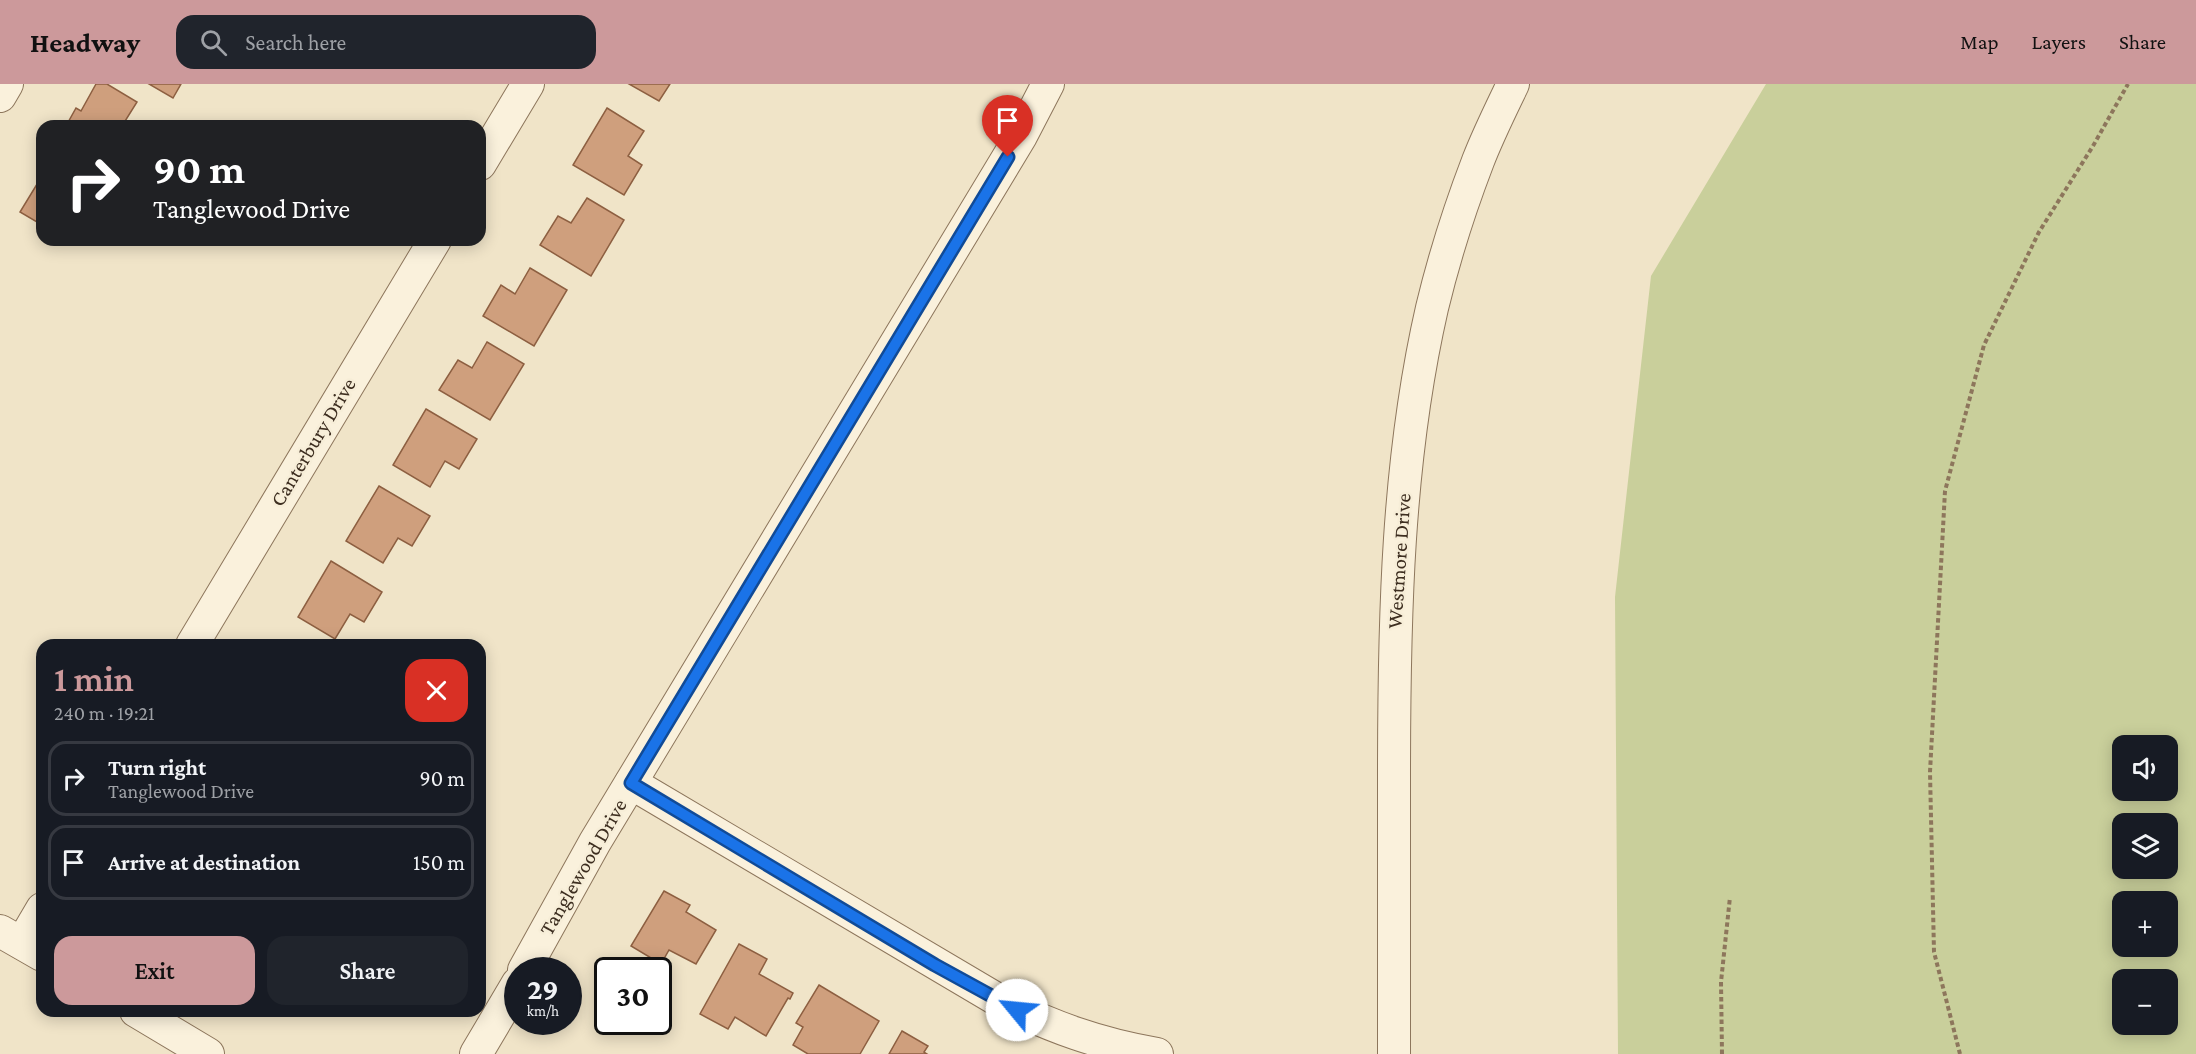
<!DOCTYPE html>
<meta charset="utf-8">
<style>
body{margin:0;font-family:"Crimson Pro",serif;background:#20242c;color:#f1f3f6;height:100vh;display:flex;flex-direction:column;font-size:22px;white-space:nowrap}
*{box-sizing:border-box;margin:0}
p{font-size:20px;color:#9ea1a6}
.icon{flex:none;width:33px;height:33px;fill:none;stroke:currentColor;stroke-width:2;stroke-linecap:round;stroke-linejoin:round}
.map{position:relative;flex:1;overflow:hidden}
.sheet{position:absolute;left:36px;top:555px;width:450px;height:378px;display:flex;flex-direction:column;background:#171b24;border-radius:18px;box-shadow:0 3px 15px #0003}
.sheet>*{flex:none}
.hud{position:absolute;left:36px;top:36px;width:450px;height:126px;border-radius:18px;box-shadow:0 3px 15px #0003;background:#202124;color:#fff;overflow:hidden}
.tools{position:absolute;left:2112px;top:651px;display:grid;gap:12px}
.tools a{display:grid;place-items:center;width:66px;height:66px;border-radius:12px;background:#171b24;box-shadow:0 3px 15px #0003;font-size:30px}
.speed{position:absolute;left:504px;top:873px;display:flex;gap:12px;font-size:30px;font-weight:700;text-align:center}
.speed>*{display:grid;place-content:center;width:78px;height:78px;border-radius:50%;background:#171b24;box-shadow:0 3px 15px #0003;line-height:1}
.speed small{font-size:15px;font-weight:400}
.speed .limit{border:3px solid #111;border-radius:9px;background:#fff;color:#111}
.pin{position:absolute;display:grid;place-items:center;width:51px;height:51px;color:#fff;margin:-62px -26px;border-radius:50% 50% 50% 0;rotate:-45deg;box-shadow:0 0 6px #0007}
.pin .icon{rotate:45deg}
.me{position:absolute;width:66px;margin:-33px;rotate:298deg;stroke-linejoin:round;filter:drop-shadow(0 0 4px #0008)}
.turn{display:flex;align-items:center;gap:21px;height:126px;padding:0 18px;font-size:27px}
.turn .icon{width:78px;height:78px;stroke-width:2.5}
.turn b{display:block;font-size:42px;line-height:51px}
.round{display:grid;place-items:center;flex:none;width:63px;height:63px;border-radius:18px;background:#20242c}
.head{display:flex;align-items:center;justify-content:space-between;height:102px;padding:0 18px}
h1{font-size:36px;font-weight:600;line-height:45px;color:#cc999b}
.action{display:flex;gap:12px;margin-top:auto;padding:12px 18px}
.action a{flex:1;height:69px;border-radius:18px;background:#cc999b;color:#111;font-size:24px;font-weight:600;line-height:69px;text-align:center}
.action a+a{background:#20242c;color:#f1f3f6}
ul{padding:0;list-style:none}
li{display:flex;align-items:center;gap:18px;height:75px;margin:0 12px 9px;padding:0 6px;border:3px solid #363941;border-radius:18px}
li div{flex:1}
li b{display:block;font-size:22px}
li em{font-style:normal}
header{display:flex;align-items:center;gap:36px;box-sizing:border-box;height:84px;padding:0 30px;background:#cc999b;color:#111}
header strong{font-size:28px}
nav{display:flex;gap:33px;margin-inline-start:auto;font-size:21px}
.search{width:420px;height:54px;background:#20242c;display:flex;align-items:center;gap:15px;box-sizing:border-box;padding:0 21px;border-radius:18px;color:#9ea1a6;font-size:22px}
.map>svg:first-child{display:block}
.green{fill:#c9cf9b;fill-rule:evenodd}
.building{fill:#cf9f7d;stroke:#8d5f41;stroke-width:1.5}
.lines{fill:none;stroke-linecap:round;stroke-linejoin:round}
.minor-casing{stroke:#8d765c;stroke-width:34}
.path{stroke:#8d765c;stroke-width:4;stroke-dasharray:4.5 3;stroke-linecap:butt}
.minor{stroke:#faf1dc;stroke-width:32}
.route-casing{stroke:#114b97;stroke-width:15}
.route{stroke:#1a73e8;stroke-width:10}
.labels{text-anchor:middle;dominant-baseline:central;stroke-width:5;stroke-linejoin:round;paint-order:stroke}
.street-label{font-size:21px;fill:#3d2e20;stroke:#f7eed8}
</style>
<header>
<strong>Headway</strong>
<div class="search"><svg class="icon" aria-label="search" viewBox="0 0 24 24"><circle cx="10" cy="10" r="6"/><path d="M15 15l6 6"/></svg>Search here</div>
<nav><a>Map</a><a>Layers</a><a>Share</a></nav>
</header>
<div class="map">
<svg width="2196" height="970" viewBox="0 0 2196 970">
<rect width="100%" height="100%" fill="#f0e4c8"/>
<path class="green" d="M1766,0h430v970h-578l-3,-457 36,-321zM2122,662h46v44h-46zM2122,740h46v44h-46zM2122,818h46v44h-46zM2122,896h46v44h-46z"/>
<g class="building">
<polygon points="96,0 107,0 137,18 122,42 66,42 76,24 81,27"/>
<polygon points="149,0 181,0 173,14"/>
<polygon points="629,0 670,0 659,17"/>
<polygon points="607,24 644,47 628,72 642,81 624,111 573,81"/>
<polygon points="42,92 42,141 20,128"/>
<polygon points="587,114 624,136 591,192 540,161 558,132 571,139"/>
<polygon points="530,184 567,206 534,262 483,232 501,201 515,210"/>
<polygon points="487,258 524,280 490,336 439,306 458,276 472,284"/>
<polygon points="426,325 477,355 459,385 445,377 430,403 393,381"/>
<polygon points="379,402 430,432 412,462 398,454 383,479 346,457"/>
<polygon points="331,477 382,508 364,538 350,530 335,555 298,533"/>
<polygon points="664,807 690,821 686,828 716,846 696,880 669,866 661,880 631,862"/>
<polygon points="739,860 767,875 759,890 793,909 790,915 788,914 766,952 735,933 728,945 700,930"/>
<polygon points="819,901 879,937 860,970 808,970 793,961 803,943 796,939"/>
<polygon points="902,947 928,962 924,968 927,970 889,970"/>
</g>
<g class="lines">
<defs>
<g id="minor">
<polyline points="0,12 7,0"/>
<polyline points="480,80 528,0"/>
<polyline points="192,561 435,156"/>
<path d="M631,699l367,217c53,27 101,44 159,54"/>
<polyline points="0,847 42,871"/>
<polyline points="22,859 42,825"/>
<polyline points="524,886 595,758 1021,52 1048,0"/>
<polyline points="136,927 208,970"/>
<polyline points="476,970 518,899"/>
<path d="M1394,970c0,-93 0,-185 0,-278 0,-157 3,-315 38,-468 12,-50 28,-100 46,-147 10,-26 23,-52 35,-77"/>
</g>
</defs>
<use href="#minor" class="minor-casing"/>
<g class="path">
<polyline points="1722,970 1721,898 1730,813"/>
<polyline points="1960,970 1934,868 1930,688 1945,407 1984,261 2039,148 2093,62 2128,0"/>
</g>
<use href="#minor" class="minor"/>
</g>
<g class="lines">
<defs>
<polyline id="route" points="1008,73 631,699 935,881 1017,926"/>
</defs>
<use href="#route" class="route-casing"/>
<use href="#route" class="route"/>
</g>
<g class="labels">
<g class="street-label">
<text transform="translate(313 358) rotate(-59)">Canterbury Drive</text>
<text transform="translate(1399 477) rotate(-86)">Westmore Drive</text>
<text transform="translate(583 783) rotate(-60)">Tanglewood Drive</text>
</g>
</g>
</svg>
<div class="tools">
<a><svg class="icon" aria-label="sound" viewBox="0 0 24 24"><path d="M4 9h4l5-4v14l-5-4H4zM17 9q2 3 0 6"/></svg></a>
<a><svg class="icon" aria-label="layers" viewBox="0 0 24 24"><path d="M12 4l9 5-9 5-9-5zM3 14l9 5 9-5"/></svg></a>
<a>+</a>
<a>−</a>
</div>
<div class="speed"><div>29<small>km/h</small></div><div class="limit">30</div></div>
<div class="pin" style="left:1008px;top:73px;background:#d93025"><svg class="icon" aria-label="arrive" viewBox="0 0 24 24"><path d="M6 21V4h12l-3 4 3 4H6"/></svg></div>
<svg class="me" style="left:1017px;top:926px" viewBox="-20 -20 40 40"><circle r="19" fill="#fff"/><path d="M0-13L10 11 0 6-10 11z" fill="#1a73e8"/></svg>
<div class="hud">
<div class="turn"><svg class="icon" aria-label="right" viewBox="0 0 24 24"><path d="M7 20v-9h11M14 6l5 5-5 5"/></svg><div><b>90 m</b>Tanglewood Drive</div></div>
</div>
<section class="sheet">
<div class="head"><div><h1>1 min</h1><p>240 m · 19:21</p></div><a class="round" style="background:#d93025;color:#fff"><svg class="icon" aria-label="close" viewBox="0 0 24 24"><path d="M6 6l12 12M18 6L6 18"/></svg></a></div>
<ul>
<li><svg class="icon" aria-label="right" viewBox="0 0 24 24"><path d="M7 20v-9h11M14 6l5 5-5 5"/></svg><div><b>Turn right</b><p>Tanglewood Drive</p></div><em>90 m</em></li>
<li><svg class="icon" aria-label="arrive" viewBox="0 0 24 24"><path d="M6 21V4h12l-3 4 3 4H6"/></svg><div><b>Arrive at destination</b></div><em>150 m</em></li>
</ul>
<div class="action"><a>Exit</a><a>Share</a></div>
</section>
</div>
